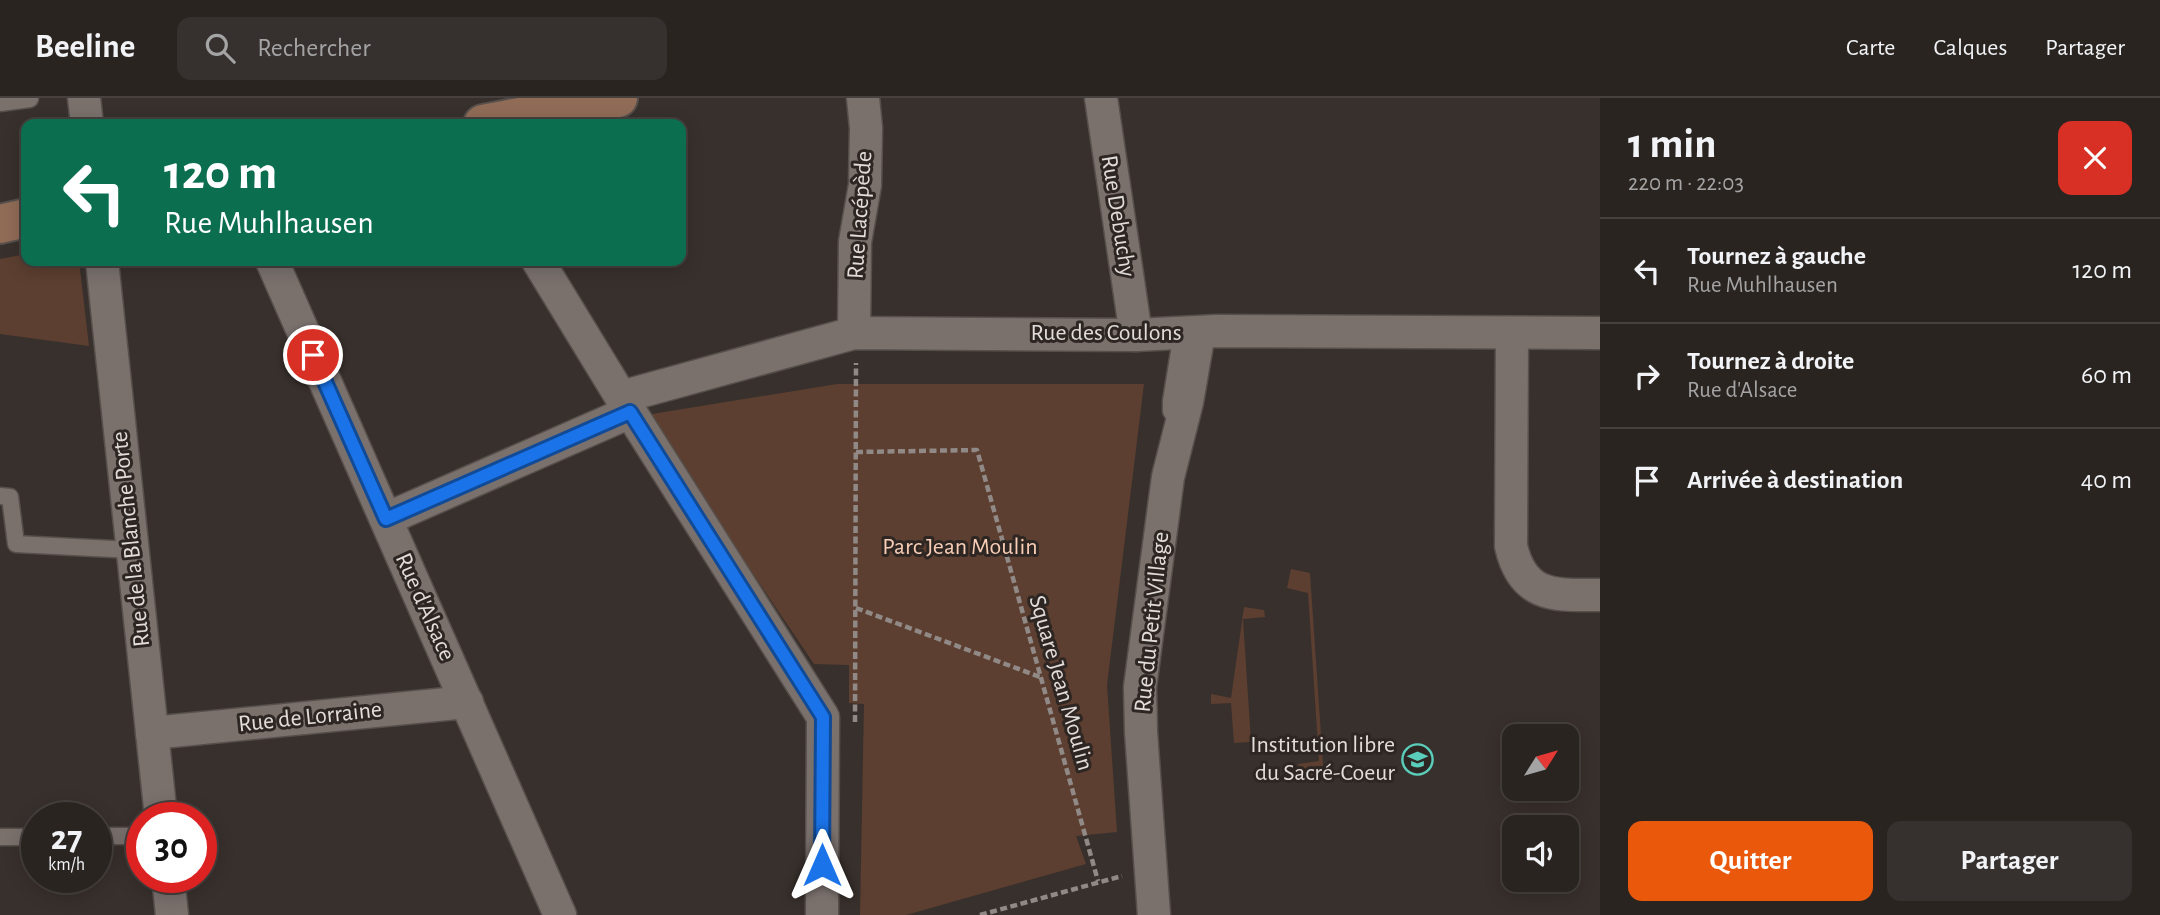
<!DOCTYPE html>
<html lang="fr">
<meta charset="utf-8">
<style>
body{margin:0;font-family:"Alegreya Sans",sans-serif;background:#36302e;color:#f1f3f6;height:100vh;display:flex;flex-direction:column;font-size:26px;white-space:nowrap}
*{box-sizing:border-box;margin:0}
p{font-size:23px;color:#a5a4a5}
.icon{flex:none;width:38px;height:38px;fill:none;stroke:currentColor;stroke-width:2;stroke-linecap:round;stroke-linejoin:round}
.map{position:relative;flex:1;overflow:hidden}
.panel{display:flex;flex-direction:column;background:#2a2421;width:560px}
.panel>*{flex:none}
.top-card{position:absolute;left:21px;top:21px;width:665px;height:147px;border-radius:14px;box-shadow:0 4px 18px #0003,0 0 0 2px #46413f;background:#0b6e4f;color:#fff;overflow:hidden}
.needle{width:46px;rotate:53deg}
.fabs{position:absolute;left:1502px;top:626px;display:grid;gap:14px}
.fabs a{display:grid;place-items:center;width:77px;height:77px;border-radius:14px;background:#2a2421;box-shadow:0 4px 18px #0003,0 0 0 2px #46413f;font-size:35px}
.speed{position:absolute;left:21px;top:704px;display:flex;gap:14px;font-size:35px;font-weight:700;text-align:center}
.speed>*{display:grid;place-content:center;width:91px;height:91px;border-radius:50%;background:#2a2421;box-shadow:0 4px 18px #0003,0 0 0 2px #46413f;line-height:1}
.speed small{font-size:18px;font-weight:400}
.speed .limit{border:10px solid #d22;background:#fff;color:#111}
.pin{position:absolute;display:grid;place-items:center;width:60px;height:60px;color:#fff;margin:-30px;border:4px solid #fff;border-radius:50%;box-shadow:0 2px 7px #0007}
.me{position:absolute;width:77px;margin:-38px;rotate:0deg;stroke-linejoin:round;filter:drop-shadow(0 0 5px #0008)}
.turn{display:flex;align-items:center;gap:24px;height:147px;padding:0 28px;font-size:32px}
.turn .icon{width:91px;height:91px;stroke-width:2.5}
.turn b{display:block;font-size:49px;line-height:60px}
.round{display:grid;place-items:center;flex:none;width:74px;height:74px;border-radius:14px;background:#36302e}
.summary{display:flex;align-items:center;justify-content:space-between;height:119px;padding:0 28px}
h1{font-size:42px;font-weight:600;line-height:52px}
.primary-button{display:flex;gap:14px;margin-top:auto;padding:14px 28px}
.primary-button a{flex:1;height:80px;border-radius:14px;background:#ea580c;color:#fff;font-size:28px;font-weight:600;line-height:80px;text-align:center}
.primary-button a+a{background:#36302e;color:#f1f3f6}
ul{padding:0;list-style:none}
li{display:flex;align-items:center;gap:21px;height:105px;padding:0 28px;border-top:2px solid #46413f}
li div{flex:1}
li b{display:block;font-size:26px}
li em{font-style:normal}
header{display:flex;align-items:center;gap:42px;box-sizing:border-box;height:98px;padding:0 35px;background:#2a2421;border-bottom:2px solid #46413f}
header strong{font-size:33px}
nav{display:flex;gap:38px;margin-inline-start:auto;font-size:24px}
.search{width:490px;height:63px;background:#36302e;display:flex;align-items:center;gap:18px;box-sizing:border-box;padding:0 24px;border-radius:14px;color:#a5a4a5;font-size:26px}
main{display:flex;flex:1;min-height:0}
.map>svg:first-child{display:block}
.green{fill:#5c3f30}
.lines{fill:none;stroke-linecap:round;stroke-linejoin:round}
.service-casing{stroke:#564f4b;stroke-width:19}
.minor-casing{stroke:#564f4b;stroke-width:35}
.secondary-casing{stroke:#564f4b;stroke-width:42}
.path{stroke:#908986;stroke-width:4.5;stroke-dasharray:7 3.5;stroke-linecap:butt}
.service{stroke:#7a716d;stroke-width:16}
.minor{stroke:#7a716d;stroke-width:32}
.secondary{stroke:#906c57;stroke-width:38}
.route-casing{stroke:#114b97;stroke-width:18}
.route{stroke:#1a73e8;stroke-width:12}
.labels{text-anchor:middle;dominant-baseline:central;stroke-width:6;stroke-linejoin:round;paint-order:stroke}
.street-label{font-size:24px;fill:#e2ddda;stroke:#2d2622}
.park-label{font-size:24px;fill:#f9cdb6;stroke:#2d2622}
.poi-label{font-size:24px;fill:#e2ddda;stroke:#2d2622;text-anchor:end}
</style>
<header>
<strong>Beeline</strong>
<div class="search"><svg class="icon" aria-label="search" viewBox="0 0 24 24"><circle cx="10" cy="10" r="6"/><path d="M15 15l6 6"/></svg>Rechercher</div>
<nav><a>Carte</a><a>Calques</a><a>Partager</a></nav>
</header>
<main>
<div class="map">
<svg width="1600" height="817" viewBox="0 0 1600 817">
<rect width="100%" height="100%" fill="#38302c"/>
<g class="green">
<polygon points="26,156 26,163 79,163 89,248 0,236 0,161"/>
<polygon points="837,286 1144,286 1107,587 1117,734 1076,738 1086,766 906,817 860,817 864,606 849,605 849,567 814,566 646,317"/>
<polygon points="1291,471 1310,475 1324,681 1299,683 1298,666 1319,663 1308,495 1287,490"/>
<polygon points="1244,509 1264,512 1265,519 1243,521 1251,644 1234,645 1231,605 1211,606 1211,596 1231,600"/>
</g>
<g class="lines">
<defs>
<g id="service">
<polyline points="0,5 30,1"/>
<polyline points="1176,321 1171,313 1171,303 1182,235"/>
<polyline points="0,398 10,399 16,446 132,452"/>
<polyline points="96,738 142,738"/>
<polyline points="0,739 37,739"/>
</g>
<g id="minor">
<polyline points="84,0 87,26"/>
<polyline points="1101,0 1136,237"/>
<polyline points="102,163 161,719"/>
<polyline points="272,163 560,817"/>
<polyline points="538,163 621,299 823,619 822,817"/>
<polyline points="854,235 855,144 865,87 866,30 863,0"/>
<path d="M1512,235l-1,213c12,53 45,49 89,49"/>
<polyline points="621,299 854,235 1136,237 1217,233 1600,235"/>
<polyline points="386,421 630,314"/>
<polyline points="152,635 467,604"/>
<polyline points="168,779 172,817"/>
<polyline points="1154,817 1141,634 1140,589 1168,379 1187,304 1199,235"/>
</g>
<g id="secondary">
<polyline points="483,26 618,0"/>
<polyline points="0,126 26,120"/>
</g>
</defs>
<use href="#service" class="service-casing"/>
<use href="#minor" class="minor-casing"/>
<use href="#secondary" class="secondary-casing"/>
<g class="path">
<polyline points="856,354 977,352 1098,783"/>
<polyline points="856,510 1040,579"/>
<polyline points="855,624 856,265"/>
<polyline points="980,817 1122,778"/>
</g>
<use href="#service" class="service"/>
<use href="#minor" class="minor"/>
<use href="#secondary" class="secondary"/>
</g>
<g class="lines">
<defs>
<polyline id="route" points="313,257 386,421 630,314 823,619 822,767"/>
</defs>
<use href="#route" class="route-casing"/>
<use href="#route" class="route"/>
</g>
<defs>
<symbol id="school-ring" viewBox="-11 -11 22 22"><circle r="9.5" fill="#2d2622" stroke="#5bcebb" stroke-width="1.5"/><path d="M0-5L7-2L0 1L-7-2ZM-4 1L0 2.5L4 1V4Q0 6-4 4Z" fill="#5bcebb"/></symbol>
</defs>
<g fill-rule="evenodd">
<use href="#school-ring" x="1400" y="644" width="35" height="35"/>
</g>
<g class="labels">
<g class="street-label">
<text transform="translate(860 117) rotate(-86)">Rue Lacépède</text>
<text transform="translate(1118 118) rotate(81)">Rue Debuchy</text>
<text x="1106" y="235">Rue des Coulons</text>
<text transform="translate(131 441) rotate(-96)">Rue de la Blanche Porte</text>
<text transform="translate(425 509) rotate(66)">Rue d'Alsace</text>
<text transform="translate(1152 524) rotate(-84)">Rue du Petit Village</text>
<text transform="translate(1061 585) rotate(74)">Square Jean Moulin</text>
<text transform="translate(310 619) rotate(-6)">Rue de Lorraine</text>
</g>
<g class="park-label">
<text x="960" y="449">Parc Jean Moulin</text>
</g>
<g class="poi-label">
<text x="1395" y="647">Institution libre<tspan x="1395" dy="28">du Sacré-Coeur</tspan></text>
</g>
</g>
</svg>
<div class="fabs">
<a><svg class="needle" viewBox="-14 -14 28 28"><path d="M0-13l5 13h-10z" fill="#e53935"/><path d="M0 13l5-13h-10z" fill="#a5a4a5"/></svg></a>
<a><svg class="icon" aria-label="sound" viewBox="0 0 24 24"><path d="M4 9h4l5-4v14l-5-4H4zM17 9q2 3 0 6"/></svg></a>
</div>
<div class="speed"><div>27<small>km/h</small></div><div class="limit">30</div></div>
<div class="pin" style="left:313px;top:257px;background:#d93025"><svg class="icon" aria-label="arrive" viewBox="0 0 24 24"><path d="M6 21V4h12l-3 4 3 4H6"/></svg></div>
<svg class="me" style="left:822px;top:767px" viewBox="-20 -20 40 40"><path d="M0-17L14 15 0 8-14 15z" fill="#1a73e8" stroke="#fff" stroke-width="4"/></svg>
<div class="top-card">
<div class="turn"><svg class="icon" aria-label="left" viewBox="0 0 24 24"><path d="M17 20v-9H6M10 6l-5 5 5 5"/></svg><div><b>120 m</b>Rue Muhlhausen</div></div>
</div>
</div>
<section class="panel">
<div class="summary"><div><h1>1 min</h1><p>220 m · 22:03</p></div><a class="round" style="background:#d93025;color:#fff"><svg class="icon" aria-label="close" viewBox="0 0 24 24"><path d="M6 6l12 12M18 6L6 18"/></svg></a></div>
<ul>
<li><svg class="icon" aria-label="left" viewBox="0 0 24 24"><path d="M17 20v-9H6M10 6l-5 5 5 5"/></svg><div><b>Tournez à gauche</b><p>Rue Muhlhausen</p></div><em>120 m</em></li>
<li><svg class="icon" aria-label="right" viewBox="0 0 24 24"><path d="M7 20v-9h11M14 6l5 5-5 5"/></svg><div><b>Tournez à droite</b><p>Rue d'Alsace</p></div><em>60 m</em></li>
<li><svg class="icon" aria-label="arrive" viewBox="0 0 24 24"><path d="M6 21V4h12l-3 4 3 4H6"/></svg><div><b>Arrivée à destination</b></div><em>40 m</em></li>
</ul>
<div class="primary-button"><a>Quitter</a><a>Partager</a></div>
</section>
</main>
